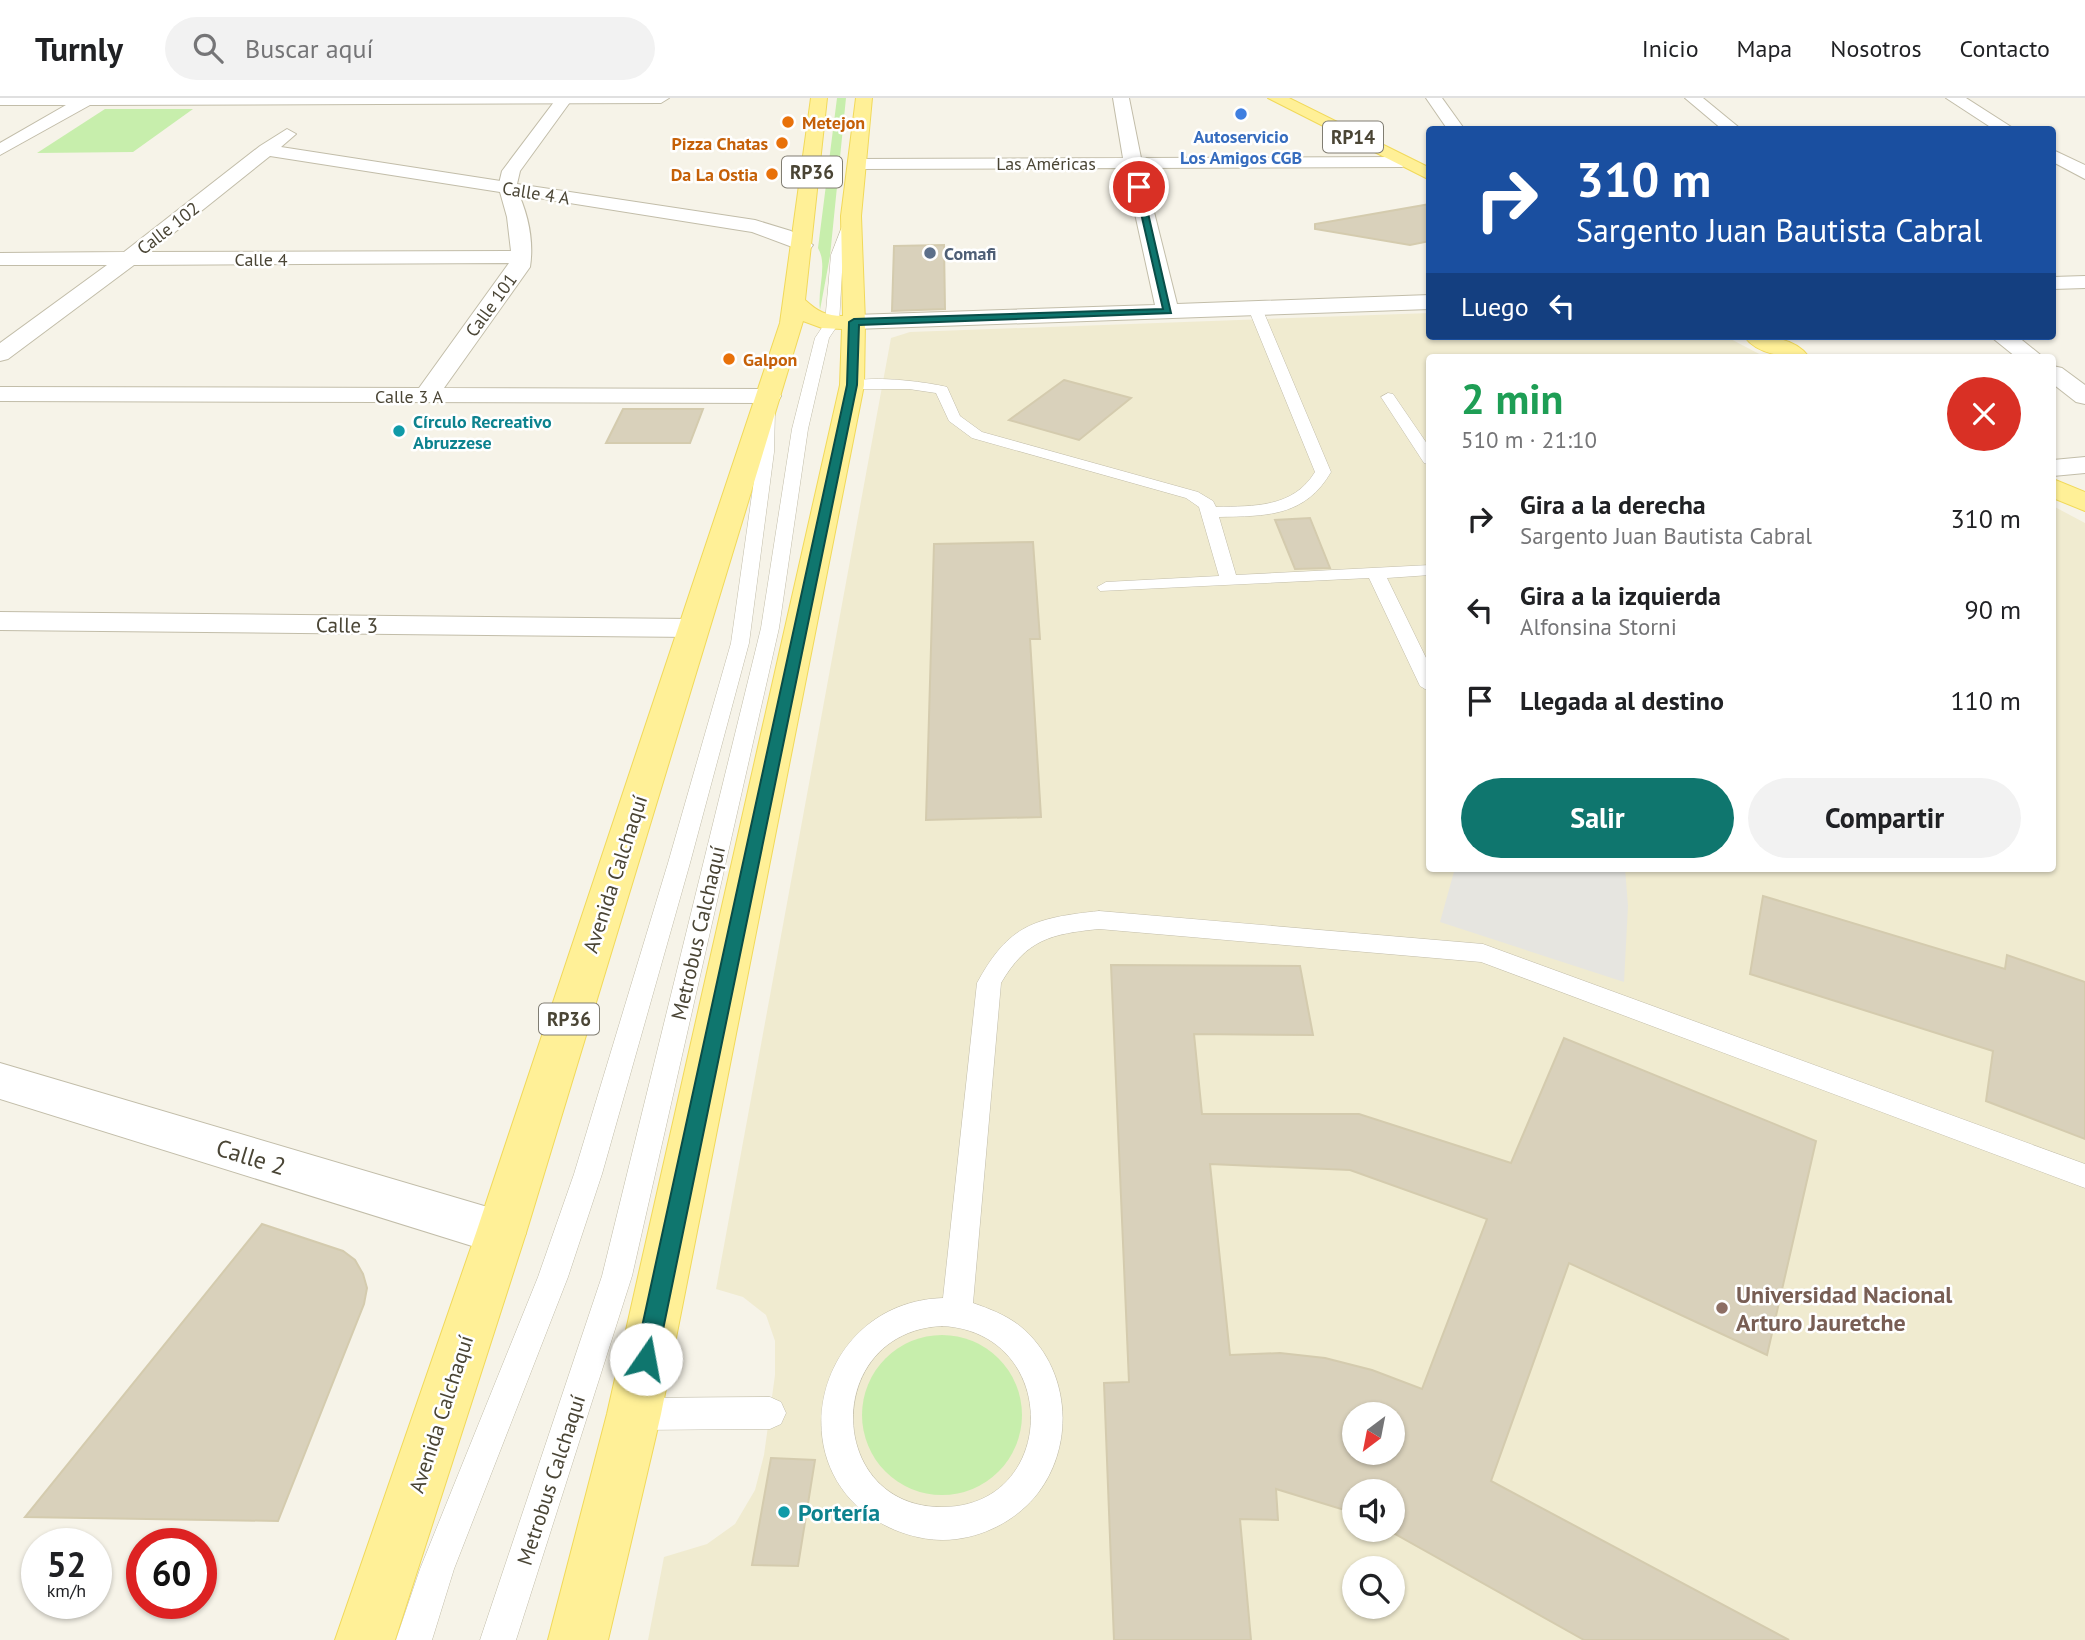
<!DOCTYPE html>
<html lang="es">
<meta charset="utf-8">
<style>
body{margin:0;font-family:"PT Sans",sans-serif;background:#f2f2f2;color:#202124;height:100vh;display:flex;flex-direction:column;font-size:26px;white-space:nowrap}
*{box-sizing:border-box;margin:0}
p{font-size:23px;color:#757577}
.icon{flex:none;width:38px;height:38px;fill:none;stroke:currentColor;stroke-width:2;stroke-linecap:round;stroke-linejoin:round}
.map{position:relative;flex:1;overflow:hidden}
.side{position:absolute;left:1426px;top:256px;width:630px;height:518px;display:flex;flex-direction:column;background:#fff;border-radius:7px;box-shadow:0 2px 5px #0004}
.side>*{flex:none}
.hud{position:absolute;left:1426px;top:28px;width:630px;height:214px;border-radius:7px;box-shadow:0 2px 5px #0004;background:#1a4fa0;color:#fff;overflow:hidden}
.needle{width:46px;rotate:212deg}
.buttons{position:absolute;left:1342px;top:1304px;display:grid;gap:14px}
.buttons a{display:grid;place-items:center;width:63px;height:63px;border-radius:50%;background:#fff;box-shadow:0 2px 5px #0004;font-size:35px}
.speed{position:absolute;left:21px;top:1430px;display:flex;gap:14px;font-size:35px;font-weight:700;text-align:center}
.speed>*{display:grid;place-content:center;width:91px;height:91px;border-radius:50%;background:#fff;box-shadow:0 2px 5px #0004;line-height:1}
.speed small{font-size:18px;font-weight:400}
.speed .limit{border:10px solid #d22;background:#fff;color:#111}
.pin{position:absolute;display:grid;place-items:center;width:60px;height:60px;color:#fff;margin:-30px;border:4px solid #fff;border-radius:50%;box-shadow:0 2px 7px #0007}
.me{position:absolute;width:77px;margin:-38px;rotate:12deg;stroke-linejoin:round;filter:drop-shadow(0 0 5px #0008)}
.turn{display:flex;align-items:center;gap:24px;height:147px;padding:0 35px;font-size:32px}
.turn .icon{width:91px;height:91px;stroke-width:2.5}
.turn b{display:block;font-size:49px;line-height:60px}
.then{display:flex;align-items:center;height:66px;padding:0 35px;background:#0003;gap:14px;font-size:26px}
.round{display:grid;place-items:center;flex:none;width:74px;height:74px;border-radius:37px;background:#f2f2f2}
.head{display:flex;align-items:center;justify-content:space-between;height:119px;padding:0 35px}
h1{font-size:42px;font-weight:700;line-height:52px;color:#1e9e55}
.cta{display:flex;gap:14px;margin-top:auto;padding:14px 35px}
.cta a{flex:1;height:80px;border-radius:42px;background:#0f766e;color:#fff;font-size:28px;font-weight:700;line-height:80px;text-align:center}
.cta a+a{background:#f2f2f2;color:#202124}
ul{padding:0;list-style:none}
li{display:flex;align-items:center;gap:21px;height:91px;padding:0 35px}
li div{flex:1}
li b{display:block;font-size:26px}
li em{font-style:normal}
header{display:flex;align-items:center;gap:42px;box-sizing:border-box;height:98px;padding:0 35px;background:#fff;border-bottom:2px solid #e0e0e0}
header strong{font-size:33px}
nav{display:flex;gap:38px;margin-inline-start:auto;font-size:24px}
.search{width:490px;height:63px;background:#f2f2f2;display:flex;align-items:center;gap:18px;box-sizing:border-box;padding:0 24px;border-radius:38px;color:#757577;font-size:26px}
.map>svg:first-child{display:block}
.education{fill:#f0ebd0;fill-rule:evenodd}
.green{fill:#c7eeac}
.parking{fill:#e6e5e0}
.building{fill:#d9d1bb;stroke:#d4cbae;stroke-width:2;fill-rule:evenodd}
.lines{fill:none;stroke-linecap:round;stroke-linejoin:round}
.service-casing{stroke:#c2bda9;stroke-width:1}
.minor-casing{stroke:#c2bda9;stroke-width:2}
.tertiary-casing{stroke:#c2bda9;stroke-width:2}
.primary-casing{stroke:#f1d95a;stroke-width:2}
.service{fill:#fff;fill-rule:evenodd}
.minor{fill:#fff;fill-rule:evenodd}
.tertiary{fill:#fff;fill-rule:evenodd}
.primary{fill:#fff097;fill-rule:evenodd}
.route{fill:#0f766e;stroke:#0a4d48;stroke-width:2}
.shop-dot{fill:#3f7fe0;stroke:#fff;stroke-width:2.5}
.food-dot{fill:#e8710a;stroke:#fff;stroke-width:2.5}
.service-dot{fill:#5c6f8a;stroke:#fff;stroke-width:2.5}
.culture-dot{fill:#0f9aa8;stroke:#fff;stroke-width:2.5}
.education-dot{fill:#8d6e63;stroke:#fff;stroke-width:2.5}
.labels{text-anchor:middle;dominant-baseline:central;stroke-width:5;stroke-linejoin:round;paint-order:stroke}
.far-food-label{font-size:18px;font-weight:bold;fill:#c56008;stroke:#fff;text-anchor:start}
.far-shop-label{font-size:18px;font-weight:bold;fill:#366cbe;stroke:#fff}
.far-street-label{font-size:18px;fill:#4a4535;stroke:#fff}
.far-service-label{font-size:18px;font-weight:bold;fill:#4e5e75;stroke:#fff;text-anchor:start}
.far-culture-label{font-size:18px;font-weight:bold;fill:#0d838f;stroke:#fff;text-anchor:start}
.shield{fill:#fff;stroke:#807d72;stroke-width:2}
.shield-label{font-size:19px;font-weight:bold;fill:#4a4535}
.street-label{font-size:21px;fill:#4a4535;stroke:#fff}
.near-street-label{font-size:24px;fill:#4a4535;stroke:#fff}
.near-education-label{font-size:24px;font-weight:bold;fill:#785e54;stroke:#fff;text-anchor:start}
.near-culture-label{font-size:24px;font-weight:bold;fill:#0d838f;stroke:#fff;text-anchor:start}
</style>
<header>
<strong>Turnly</strong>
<div class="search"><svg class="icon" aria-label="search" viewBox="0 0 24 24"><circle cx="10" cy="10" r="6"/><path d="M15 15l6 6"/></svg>Buscar aquí</div>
<nav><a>Inicio</a><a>Mapa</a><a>Nosotros</a><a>Contacto</a></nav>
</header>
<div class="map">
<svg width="2085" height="1542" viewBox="0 0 2085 1542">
<rect width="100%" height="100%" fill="#f6f3e8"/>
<path class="education" d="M1430,215v23h295l40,21h-335v511h623v-362l32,17v1117h-1437l16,-83 43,-13 28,-20 20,-34 9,-35 11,-80v-34l-9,-26 -23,-18 -27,-8 175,-951 19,-6zM1354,1316h39v38h-39zM1354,1393h39v39h-39zM1354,1470h39v38h-39z"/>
<g class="green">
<path d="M837,0h9l-16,158 -10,54c-3,-20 8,-45 -2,-62z"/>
<polygon points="105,11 193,11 133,54 37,55"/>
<circle cx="942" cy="1317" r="80"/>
</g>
<polygon class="parking" points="1455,770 1625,770 1628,808 1624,884 1440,824"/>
<g class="building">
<polygon points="1430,106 1430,143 1410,147 1315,131 1315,126"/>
<polygon points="944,147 945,211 892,213 894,148"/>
<polygon points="1064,282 1131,300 1079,342 1009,322"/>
<polygon points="623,311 703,311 690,345 606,345"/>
<polygon points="1310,420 1330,470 1295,471 1275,422"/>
<polygon points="1033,444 1040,541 1030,541 1041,719 926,722 934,446"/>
<polygon points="1763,798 2005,871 2007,857 2085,884 2085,1041 1986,1003 1993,953 1750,876"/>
<path d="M1111,867l189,1 13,69 -119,-1 8,80h157l152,49 53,-125 252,103 -49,214 -198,-92 -78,218 298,159h-205l-196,-110h5v-39h-39v22l-78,-24 2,31 -38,-1 11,121h-137l-10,-257 25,-1zM1210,1066l140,6 137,49 -65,170 -50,-19 -47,-12 -45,-5 -50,2zM1354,1316h39v38h-39z"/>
<polygon points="262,1126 343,1153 355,1162 363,1176 367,1190 364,1206 278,1423 25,1419"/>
<polygon points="771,1360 815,1362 798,1468 752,1467"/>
</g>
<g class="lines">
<defs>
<g id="service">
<polygon points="847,116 857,118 843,157 839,225 829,240 808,331 779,530 632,1178 516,1542 480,1542 602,1178 761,530 792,331 815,240 825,225 831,157"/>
<path d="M1255,206l7,4 69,164c-26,45 -65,44 -112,45l17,58 194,-10v10l-43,3 43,88v26l-10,-6 -51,-108 -269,13 -3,-4 9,-5 113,-6 -20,-69 -13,-9 -214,-60 -23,-17 -13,-28 -27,-4h-57l-7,-4c14,-12 83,-3 102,2l13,29 22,16 216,60 15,9 3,6c38,-1 77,1 99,-35l-67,-164z"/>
<polygon points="1388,295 1393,296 1430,350 1430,367 1424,365 1381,299"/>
<polygon points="768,308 775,312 774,354 749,545 690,765 602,1076 568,1179 454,1471 432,1542 396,1542 420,1471 538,1179 574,1076 668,765 731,545 758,354 761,312"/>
<path d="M1099,813l384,33 602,220v24l-604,-226 -382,-33c-48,5 -72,10 -98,54l-28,320c17,6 33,12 47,23 50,41 56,117 18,167 -19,25 -50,42 -81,46 -21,3 -42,-1 -62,-9 -122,-51 -83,-228 48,-232l34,-315c32,-59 58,-65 122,-72zM942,1228c120,6 117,181 0,181 -117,0 -120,-175 0,-181z"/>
<polygon points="770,1299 781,1304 786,1315 781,1326 770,1331 634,1332 623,1327 618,1316 623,1305 634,1300"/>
</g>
<g id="minor">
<polygon points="0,0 669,0 661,5 90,7 0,57 0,45 66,7 0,7"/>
<polygon points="1113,0 1129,0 1141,60 1402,59 1411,64 1402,69 1143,70 1177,206 1430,197 1430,211 854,231 846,229 843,224 846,219 854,217 1155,207 1125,70 857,71 848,66 857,61 1123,60"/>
<polygon points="1426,0 1442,0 1465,32 1448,32"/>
<polygon points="1685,0 1703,0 1742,32 1723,32"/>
<polygon points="1946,0 1966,0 2016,32 1995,32"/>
<path d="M287,31l9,5 -15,13 226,35 9,6c12,25 18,53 14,79l-86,121 325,1 9,2 3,5 -3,5 -9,2 -769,-2v-14l419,1 90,-125 -375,2 -126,94 -8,2v-18l107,-78h-107v-12l124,-1 136,-106zM270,58l230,36 7,25 4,34 -361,1z"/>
<polygon points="2053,52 2085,67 2085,81 2053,64"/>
<polygon points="1990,238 2017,238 2043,259 2016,259"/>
<polygon points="2053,268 2062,270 2085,287 2085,306 2076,304 2053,286"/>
<polygon points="2085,359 2085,375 2053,378 2053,362"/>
<polygon points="0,514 693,521 704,523 709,530 704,537 693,539 0,532"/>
<polygon points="0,965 501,1113 518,1120 526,1135 518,1150 501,1157 0,1001"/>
</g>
<g id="tertiary">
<polygon points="557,0 573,0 520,73 517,86 755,122 791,133 813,147 810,151 803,153 752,134 500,94 498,90 502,73"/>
<polygon points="2085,178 2085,190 2053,191 2053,179"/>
</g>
<g id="primary">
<path d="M811,0h16l-22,202c12,11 21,16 38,16l-2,-100 15,-118h16l-11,118 4,106 -1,63 -203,1029 -53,226h-60l59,-226 233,-1029 2,-56 -20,-1 -19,-7 -277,912 -131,407h-60l141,-407 304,-910z"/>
<polygon points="1268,0 1289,0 1430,70 1430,82"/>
<path d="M1744,238c22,0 51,1 65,21 -22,0 -51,-1 -65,-21z"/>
<polygon points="2053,381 2085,394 2085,413 2053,400"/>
</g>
</defs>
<use href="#service" class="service-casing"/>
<use href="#minor" class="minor-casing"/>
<use href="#tertiary" class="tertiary-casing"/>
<use href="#primary" class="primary-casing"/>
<use href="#service" class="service"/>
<use href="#minor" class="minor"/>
<use href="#tertiary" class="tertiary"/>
<use href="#primary" class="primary"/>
</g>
<polygon class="route" points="1139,87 1142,89 1171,215 859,227 857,287 657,1261 653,1269 646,1272 638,1269 635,1261 847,287 849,224 854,221 1163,211 1135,89"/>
<circle class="shop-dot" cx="1241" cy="16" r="7"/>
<g class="food-dot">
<circle cx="788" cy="24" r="7"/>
<circle cx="782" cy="45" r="7"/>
<circle cx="772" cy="76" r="7"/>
<circle cx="729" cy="261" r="7"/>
</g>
<circle class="service-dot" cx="930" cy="155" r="7"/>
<g class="culture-dot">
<circle cx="399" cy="333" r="7"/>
<circle cx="784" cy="1414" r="7"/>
</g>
<circle class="education-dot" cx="1722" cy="1210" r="7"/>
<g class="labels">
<g class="far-food-label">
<text x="802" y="24">Metejon</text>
<text x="768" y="45" text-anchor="end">Pizza Chatas</text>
<text x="758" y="76" text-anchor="end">Da La Ostia</text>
<text x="743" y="261">Galpon</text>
</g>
<g class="far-shop-label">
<text x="1241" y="38">Autoservicio<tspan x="1241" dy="21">Los Amigos CGB</tspan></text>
</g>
<g class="far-street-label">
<text x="1046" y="65">Las Américas</text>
<text transform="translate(536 95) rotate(9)">Calle 4 A</text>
<text transform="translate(168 130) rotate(-38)">Calle 102</text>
<text x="261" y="161">Calle 4</text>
<text transform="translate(491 207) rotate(-54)">Calle 101</text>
<text x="409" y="298">Calle 3 A</text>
</g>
<g class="far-service-label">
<text x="944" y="155">Comafi</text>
</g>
<g class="far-culture-label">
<text x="413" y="323">Círculo Recreativo<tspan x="413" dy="21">Abruzzese</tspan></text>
</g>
<g class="shield">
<rect x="1323" y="23.5" width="60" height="31" rx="5"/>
<rect x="782" y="58.5" width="60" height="31" rx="5"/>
<rect x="539" y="905.5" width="60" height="31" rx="5"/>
</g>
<g class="shield-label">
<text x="1353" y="39">RP14</text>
<text x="812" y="74">RP36</text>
<text x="569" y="921">RP36</text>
</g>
<g class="street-label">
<text transform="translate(347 527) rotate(1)">Calle 3</text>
<text transform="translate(615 776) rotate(-72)">Avenida Calchaquí</text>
<text transform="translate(698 835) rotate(-77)">Metrobus Calchaquí</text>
<text transform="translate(441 1316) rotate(-72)">Avenida Calchaquí</text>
<text transform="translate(551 1382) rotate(-72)">Metrobus Calchaquí</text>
</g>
<g class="near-street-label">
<text transform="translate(251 1059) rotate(17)">Calle 2</text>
</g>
<g class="near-education-label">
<text x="1736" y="1196">Universidad Nacional<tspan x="1736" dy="28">Arturo Jauretche</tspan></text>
</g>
<g class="near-culture-label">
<text x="798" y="1414">Portería</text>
</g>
</g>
</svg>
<div class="buttons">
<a><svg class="needle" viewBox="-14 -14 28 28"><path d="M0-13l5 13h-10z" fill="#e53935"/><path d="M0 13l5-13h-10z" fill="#757577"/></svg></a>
<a><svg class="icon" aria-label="sound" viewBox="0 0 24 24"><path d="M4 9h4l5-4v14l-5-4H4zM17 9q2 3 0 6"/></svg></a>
<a><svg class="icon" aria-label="search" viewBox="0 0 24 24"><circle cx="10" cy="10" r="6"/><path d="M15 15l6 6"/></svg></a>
</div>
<div class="speed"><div>52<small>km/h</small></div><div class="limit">60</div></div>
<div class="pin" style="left:1139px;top:89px;background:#d93025"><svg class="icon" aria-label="arrive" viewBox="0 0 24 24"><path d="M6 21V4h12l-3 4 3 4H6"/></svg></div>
<svg class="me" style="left:646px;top:1261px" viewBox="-20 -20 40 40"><circle r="19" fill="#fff"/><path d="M0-13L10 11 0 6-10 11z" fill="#0f766e"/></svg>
<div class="hud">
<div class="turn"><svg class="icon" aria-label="right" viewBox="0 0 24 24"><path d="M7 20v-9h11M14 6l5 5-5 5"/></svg><div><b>310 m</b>Sargento Juan Bautista Cabral</div></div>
<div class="then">Luego<svg class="icon" aria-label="left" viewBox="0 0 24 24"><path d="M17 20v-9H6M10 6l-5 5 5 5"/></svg></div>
</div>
<section class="side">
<div class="head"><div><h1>2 min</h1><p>510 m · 21:10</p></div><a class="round" style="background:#d93025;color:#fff"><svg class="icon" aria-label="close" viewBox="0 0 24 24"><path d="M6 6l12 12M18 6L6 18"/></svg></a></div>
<ul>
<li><svg class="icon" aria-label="right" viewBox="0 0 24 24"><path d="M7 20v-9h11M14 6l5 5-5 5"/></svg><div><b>Gira a la derecha</b><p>Sargento Juan Bautista Cabral</p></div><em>310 m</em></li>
<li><svg class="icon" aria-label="left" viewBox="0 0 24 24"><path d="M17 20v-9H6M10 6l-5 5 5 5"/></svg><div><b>Gira a la izquierda</b><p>Alfonsina Storni</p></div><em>90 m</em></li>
<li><svg class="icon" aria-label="arrive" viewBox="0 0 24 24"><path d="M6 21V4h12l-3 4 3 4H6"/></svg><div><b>Llegada al destino</b></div><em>110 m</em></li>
</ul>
<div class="cta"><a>Salir</a><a>Compartir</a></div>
</section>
</div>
